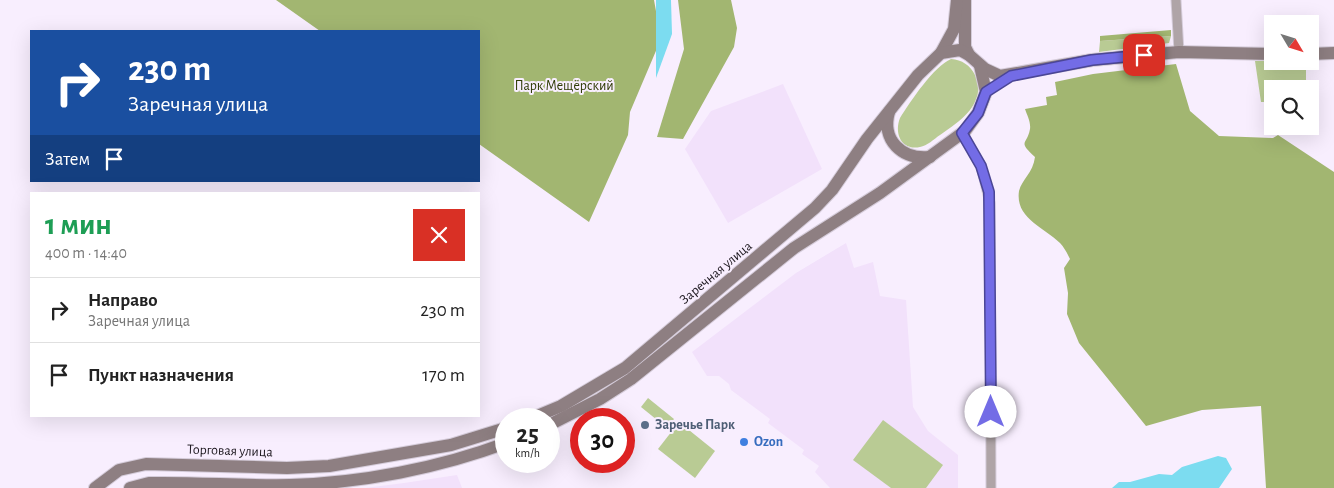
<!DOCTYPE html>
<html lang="ru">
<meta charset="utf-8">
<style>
body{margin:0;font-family:"Alegreya Sans",sans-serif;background:#f6f6f6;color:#222;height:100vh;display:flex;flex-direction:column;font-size:19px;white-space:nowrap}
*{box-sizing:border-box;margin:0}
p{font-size:16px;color:#767676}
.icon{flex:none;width:28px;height:28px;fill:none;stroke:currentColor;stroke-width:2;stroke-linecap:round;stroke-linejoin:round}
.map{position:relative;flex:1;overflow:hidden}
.sheet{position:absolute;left:30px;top:192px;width:450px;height:225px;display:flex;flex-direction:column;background:#fff;border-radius:0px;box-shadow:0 5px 20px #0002}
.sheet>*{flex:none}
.banner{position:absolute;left:30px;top:30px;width:450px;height:152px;border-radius:0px;box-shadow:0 5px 20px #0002;background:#1a4fa0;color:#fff;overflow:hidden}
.needle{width:32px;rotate:128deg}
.buttons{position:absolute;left:1264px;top:15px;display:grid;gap:10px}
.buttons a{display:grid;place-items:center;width:55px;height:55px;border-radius:0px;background:#fff;box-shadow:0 5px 20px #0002;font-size:25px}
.speed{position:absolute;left:495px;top:408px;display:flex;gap:10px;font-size:25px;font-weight:700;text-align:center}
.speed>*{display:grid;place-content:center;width:65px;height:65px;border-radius:50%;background:#fff;box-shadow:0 5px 20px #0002;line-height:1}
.speed small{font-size:12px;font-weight:400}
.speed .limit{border:8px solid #d22;background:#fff;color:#111}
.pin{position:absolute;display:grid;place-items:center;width:42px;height:42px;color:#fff;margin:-21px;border-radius:10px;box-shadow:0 2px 8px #0006}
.me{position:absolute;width:55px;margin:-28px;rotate:0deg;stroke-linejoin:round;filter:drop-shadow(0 0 4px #0008)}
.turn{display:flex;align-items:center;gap:18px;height:105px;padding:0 15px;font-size:22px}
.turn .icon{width:65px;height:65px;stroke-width:2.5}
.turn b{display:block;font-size:35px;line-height:42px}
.then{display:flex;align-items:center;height:48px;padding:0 15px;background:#0003;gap:10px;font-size:19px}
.round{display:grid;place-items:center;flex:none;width:52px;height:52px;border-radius:0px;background:#f6f6f6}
.overview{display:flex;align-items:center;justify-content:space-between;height:85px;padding:0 15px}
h1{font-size:30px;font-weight:700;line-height:38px;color:#1e9e55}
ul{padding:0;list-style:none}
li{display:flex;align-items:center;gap:15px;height:65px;padding:0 15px;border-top:1px solid #e0e0e0}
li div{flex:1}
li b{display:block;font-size:19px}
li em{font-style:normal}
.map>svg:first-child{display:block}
.built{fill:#f2e1fb}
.green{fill:#b9cb94}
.forest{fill:#a2b671}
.water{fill:#7cdcf0}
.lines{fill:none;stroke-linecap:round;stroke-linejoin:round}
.street-casing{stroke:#d5ccda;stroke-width:11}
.secondary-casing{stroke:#d5ccda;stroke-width:14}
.street{stroke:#afa4a7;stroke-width:9}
.secondary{stroke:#8e7f82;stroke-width:12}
.route-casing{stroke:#4b4696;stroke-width:12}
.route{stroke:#736ce6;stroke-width:9}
.service-dot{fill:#5c6f8a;stroke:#f8eefe;stroke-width:2}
.shop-dot{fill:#3f7fe0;stroke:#f8eefe;stroke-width:2}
.labels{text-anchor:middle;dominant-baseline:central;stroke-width:4;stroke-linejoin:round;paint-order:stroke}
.park-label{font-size:14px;fill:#303c07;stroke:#f8eefe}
.street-label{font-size:14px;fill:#1e1920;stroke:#f8eefe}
.service-label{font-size:14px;font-weight:bold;fill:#4e5e75;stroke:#f8eefe;text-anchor:start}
.shop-label{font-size:14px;font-weight:bold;fill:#366cbe;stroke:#f8eefe;text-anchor:start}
</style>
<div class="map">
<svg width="1334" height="488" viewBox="0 0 1334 488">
<rect width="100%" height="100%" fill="#f8eefe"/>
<g class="built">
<polygon points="783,84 822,169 728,223 685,149 711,111"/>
<polygon points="846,243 854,268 873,262 880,296 906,300 913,407 928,431 958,455 958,488 830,488 815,472 819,466 802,454 804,450 768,423 770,419 731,390 729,384 719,376 707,376 692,352 796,273"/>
<polygon points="457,475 462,488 365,488 404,483"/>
</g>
<g class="green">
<polygon points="1171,36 1169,43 1099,52 1100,41"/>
<path d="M951,59c11,1 19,6 24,16 13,28 -16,47 -35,60 -6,4 -13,11 -20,12 -19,4 -26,-14 -20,-29 10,-16 34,-52 51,-59z"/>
<polygon points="1255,61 1306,61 1306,89 1272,89 1272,102 1261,102"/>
<polygon points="648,398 674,419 667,428 641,407"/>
<polygon points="883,420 943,465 926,488 891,488 853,460"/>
<polygon points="679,422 715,451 695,478 658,449"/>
</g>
<g class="forest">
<polygon points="276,0 654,0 661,39 630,112 628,135 589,222 479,144 479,31 320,31"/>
<polygon points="678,0 731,0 737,28 734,47 683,139 657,137 684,49"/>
<polygon points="1171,30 1171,36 1100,41 1100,36"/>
<path d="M1176,64l14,47 29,25 54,2 5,-3 56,37v316h-68l-5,-82 -59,4 -56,16 -67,-83 -12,-29 1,-21 -4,-25 6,-9c-3,-6 -6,-12 -10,-16 -17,-16 -45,-25 -41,-52 3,-12 14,-18 16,-34 -18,-17 -8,-11 -5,-28 1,-7 -3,-14 -5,-20l22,-4 -1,-8 11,-2 -2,-13 38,-8z"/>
</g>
<g class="water">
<polygon points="656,0 671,0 672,34 656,78"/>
<polygon points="1218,456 1226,458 1232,469 1219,488 1112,488 1119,482 1130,482 1159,474 1172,475 1182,467"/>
</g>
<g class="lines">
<defs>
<g id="street">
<polyline points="1176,0 1179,52"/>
<polyline points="962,133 981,166 990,203 991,488"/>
</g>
<g id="secondary">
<polyline points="965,0 965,47 969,55"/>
<polyline points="941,53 954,29 957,0"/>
<polyline points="1310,54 1334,53"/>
<path d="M889,112c-8,28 13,48 41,45"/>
<polyline points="530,419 561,406 625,368 815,208 832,190 867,139 918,75 941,53 960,50 969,55 985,69 1000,76 1092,60 1179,52 1272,54"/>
<polyline points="549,425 600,399 631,379 794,248 880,193 965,131 978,113 986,92 980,66"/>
<polyline points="95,488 119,470 146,464 287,468 329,466 451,445 506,428"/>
<path d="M130,488l19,-5c47,-1 94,3 141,2 72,-2 149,-17 216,-42"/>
</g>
</defs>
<use href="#street" class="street-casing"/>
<use href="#secondary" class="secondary-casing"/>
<use href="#street" class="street"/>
<use href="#secondary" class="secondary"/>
</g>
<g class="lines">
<defs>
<polyline id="route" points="991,412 989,192 981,166 962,133 978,113 986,92 1011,76 1092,60 1144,55"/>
</defs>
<use href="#route" class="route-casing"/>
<use href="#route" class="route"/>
</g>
<circle class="service-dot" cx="645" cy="425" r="5"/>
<circle class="shop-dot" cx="744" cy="442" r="5"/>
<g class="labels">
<g class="park-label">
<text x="564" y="86">Парк Мещёрский</text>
</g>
<g class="street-label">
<text transform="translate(716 273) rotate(-40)">Заречная улица</text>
<text transform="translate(230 451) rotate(2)">Торговая улица</text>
</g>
<g class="service-label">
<text x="655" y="425">Заречье Парк</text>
</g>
<g class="shop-label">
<text x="754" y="442">Ozon</text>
</g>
</g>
</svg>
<div class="buttons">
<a><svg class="needle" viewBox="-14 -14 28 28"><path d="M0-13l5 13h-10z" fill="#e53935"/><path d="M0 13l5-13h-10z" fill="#767676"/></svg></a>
<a><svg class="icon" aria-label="search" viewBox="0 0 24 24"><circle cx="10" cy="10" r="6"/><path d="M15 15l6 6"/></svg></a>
</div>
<div class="speed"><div>25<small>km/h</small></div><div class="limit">30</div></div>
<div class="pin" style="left:1144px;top:55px;background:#d93025"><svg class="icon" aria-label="arrive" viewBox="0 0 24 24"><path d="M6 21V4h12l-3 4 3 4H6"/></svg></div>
<svg class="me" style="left:991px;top:412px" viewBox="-20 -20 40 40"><circle r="19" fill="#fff"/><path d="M0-13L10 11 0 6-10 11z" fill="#736ce6"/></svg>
<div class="banner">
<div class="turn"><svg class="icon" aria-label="right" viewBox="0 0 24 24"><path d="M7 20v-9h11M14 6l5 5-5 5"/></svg><div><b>230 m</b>Заречная улица</div></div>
<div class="then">Затем<svg class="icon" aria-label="arrive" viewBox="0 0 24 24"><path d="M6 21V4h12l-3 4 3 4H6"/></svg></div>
</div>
<section class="sheet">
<div class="overview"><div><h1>1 мин</h1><p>400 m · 14:40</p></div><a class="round" style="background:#d93025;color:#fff"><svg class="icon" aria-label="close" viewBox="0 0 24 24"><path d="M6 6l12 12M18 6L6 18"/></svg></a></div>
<ul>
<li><svg class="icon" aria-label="right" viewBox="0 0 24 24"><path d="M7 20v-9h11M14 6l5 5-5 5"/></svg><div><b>Направо</b><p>Заречная улица</p></div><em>230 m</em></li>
<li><svg class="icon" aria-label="arrive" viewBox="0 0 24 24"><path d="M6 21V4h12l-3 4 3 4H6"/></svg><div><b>Пункт назначения</b></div><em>170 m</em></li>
</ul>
</section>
</div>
